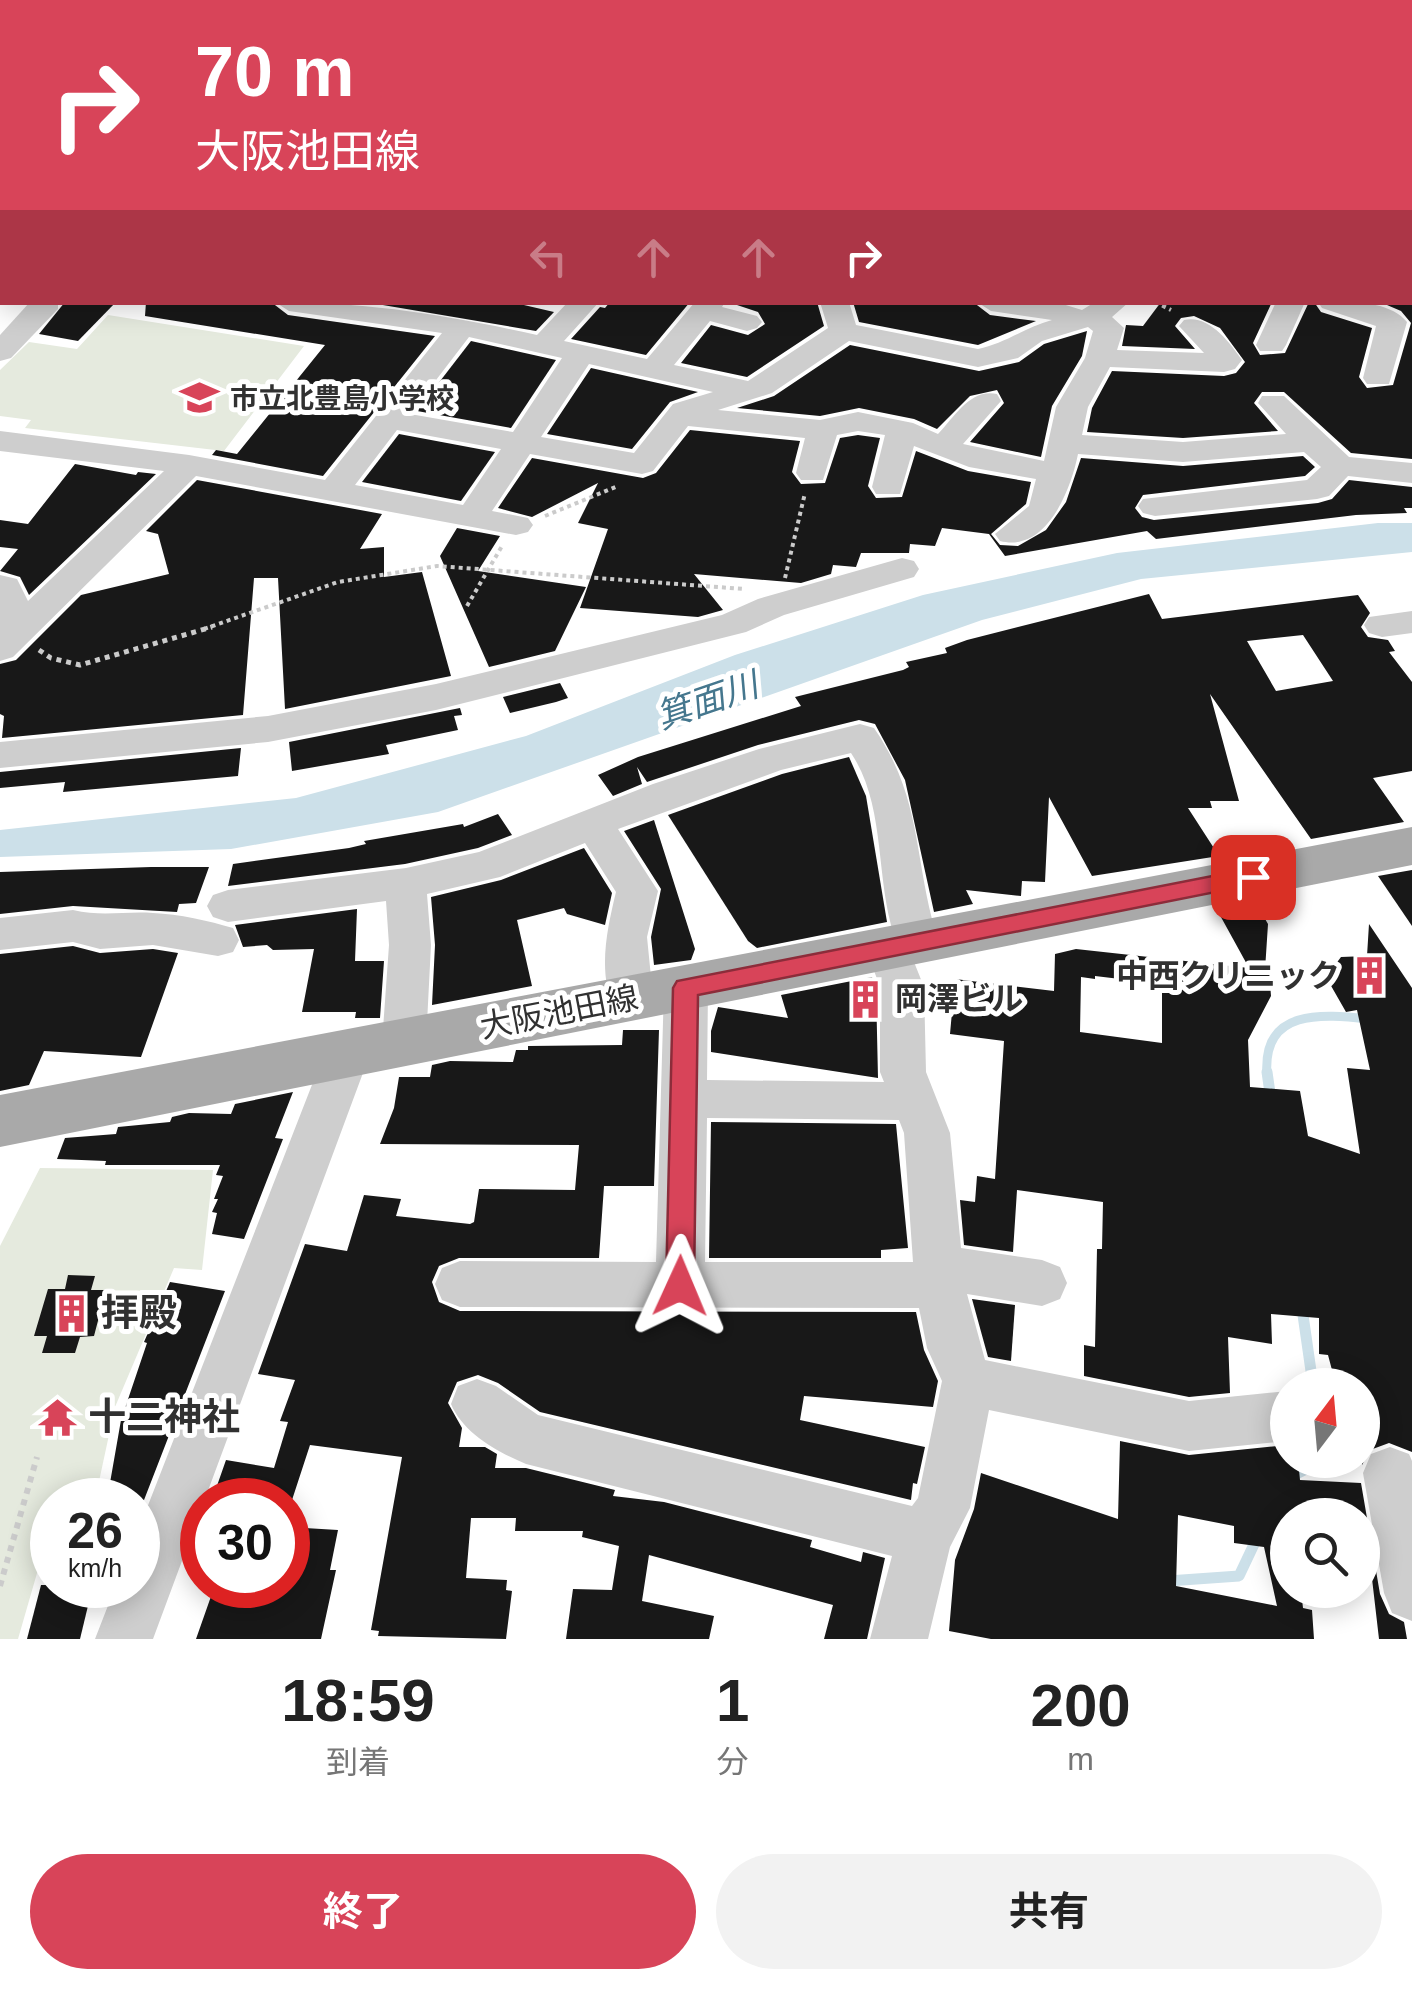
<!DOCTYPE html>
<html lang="ja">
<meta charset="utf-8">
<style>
body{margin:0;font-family:Helvetica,"Noto Sans JP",sans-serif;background:#f2f2f2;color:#222;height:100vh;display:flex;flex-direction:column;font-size:38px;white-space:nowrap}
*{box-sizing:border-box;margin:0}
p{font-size:32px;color:#767676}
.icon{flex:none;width:55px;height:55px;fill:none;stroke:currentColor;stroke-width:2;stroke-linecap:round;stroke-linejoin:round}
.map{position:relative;height:1639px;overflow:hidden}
.side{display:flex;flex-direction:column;background:#fff;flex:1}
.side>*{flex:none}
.banner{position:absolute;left:0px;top:0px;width:1412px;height:305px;box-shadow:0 5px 25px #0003;background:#d84459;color:#fff;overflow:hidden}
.needle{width:65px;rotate:16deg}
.fabs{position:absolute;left:1270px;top:1368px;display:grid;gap:20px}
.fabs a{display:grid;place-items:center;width:110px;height:110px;border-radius:50%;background:#fff;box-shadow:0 5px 25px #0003;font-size:50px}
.speed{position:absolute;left:30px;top:1478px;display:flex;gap:20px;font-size:50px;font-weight:700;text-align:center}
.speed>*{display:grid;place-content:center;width:130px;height:130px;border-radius:50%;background:#fff;box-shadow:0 5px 25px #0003;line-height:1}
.speed small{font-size:25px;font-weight:400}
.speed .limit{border:15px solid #d22;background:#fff;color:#111}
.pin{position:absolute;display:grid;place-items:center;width:85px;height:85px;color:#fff;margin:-42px;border-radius:20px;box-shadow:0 5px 15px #0006}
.me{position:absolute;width:110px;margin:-55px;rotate:1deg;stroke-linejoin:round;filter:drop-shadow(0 0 8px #0008)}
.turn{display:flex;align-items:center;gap:35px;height:210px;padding:0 30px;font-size:45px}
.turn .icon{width:130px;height:130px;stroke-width:2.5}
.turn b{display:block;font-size:70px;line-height:85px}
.lanes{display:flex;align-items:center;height:95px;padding:0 30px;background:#0003;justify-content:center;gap:50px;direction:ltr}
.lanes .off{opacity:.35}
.eta{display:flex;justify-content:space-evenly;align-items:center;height:170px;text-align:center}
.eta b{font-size:60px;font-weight:700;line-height:70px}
.button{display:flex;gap:20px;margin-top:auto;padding:20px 30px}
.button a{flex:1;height:115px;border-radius:60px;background:#d84459;color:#fff;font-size:40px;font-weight:700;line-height:115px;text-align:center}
.button a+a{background:#f2f2f2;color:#222}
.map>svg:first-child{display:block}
.green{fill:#e5eade}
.water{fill:#cce0e9}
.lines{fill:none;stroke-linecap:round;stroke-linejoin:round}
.stream-far1{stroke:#cce0e9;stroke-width:9}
.stream{stroke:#cce0e9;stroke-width:11}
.building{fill:#181818;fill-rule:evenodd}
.path-far2{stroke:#cbcbcb;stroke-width:4;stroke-dasharray:4 4;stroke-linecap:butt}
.path-far1{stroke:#cbcbcb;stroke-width:5;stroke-dasharray:5 5;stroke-linecap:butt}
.path{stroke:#cbcbcb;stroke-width:6;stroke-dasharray:6 6;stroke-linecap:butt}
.minor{fill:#cecece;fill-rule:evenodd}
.major{fill:#a9a9a9;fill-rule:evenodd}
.route{fill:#d84459;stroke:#8c2c3a;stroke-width:2.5}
.labels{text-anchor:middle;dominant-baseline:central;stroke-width:10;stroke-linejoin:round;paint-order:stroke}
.far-poi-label{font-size:28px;font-weight:bold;fill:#313131;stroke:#fff;text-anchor:start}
.poi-label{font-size:32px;font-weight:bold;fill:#313131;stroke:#fff;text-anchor:end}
.street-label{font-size:32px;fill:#313131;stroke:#fff}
.water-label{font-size:35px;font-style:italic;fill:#45778e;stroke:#fff}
.near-poi-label{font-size:38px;font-weight:bold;fill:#313131;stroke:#fff;text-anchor:start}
</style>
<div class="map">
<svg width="1412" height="1639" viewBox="0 0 1412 1639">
<rect width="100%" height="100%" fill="#fff"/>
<g class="green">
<polygon points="108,315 304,346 224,451 25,428 31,420 0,416 0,370 29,342 77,349"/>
<polygon points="40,1168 213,1170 202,1270 174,1268 115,1407 95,1500 52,1500 52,1535 48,1535 18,1639 0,1639 0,1246"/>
</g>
<polygon class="water" points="1378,523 1412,523 1412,552 1141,579 982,620 438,812 231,849 0,857 0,830 296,798 526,736 735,655 923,595 1117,553"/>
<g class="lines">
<path class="stream-far1" d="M1267,1075c-5,-67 55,-61 103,-56"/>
<g class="stream">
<polyline points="1267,1072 1271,1100"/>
<polyline points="1302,1308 1313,1385"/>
<polyline points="1290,1477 1304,1470 1310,1460"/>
<polyline points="1168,1581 1239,1576 1257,1538"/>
</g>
</g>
<g class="building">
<polygon points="65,302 116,302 78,341 39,334"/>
<polygon points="146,302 271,302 288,315 435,336 323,476 212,455 216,450 237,454 325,345 145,316"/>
<polygon points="365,302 511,302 554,312 536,331"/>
<polygon points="610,302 690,302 646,355 571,339 600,307 605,308"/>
<polygon points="728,302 817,302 824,326 747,377 681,363 711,325 748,335 765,324 758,312"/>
<polygon points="853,302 973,302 990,315 1036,321 978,345 859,322"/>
<polygon points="1161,302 1272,302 1253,343 1260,355 1285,353 1309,302 1314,302 1321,312 1372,328 1359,377 1367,388 1393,385 1411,323 1401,311 1380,302 1412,302 1412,459 1351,453 1284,392 1262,392 1254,403 1278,431 1183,438 1087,432 1092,408 1112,371 1224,376 1236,373 1245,362 1220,328 1194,316 1181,318 1175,326 1195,349 1122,346 1126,325 1143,326"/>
<polygon points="1087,331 1082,356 1052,406 1041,457 970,442 1004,403 997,390 970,396 937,429 914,419 859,408 820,416 737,408 774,396 850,345 979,371 1019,362 1044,344"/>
<polygon points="471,341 556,360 511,428 417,411"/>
<polygon points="591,368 698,392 670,402 632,449 547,434"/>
<polygon points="690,430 800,441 792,472 801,484 825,483 840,438 858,435 880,438 868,486 876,498 902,497 916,451 968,471 1031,482 1026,504 991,534 1000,545 1018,546 1046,530 1066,502 1081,458 1183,466 1303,456 1315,467 1305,476 1143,495 1135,508 1142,517 1154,520 1318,503 1332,499 1349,480 1412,487 1412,508 1404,508 1407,513 1356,515 1156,539 1147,531 1005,556 989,534 942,528 935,546 910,544 909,553 861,553 856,567 833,565 831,574 801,583 694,574 723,610 698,617 580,608 608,529 578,523 598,483 532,517 498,508 532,458 643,478 656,473"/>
<polygon points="399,434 495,452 461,501 362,482"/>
<polygon points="75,464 136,475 138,472 156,474 29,595 20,577 0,571 18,549 0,547 0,520 28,524"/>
<polygon points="197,480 382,514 360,549 384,547 384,577 422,572 451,676 285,709 278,578 254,578 243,715 2,738 4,716 0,714 0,664 16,660 81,595 169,574 158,534 146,531"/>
<polygon points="457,528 500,536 478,571 586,587 555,651 489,667 440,556"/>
<path d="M1149,594l13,25 196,-24 12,18 -9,14 7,10 20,3 7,11 -6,1 23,30v89l-39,7 31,44 -93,17 -101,-145 29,107h-29l2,7h-24l31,48 -127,20 -43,-79 -4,85 -23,-1 -1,15 -55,-6 7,14 -39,8 -29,-132 -30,-56 -16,-4 -101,25 -111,37 -10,-15 5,17 -29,12 -15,-21 40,-18 163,-51 -6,-9 108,-27 6,-3 -3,-5 41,-9 -2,-5 22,-8zM1303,635l30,46 -57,10 -29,-50z"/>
<polygon points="560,683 568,698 556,702 510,713 503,697"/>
<polygon points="460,708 462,715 454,716 458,730 386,745 389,754 292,771 289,742"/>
<polygon points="241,748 238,776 63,792 65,782 0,788 0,772"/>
<polygon points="849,757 866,796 887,922 757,948 748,941 668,815 782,774"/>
<polygon points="498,814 512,835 478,848 405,864 228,886 233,864 349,848 366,844 364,841 463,824 464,827"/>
<polygon points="654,820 695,949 691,960 654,965 651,937 661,889 624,831"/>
<polygon points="584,848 612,893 605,925 567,914 564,908 517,920 532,986 432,1005 435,945 431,897 501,880"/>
<polygon points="151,867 209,867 196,903 179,904 177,912 73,906 0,914 0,872"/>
<polygon points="1412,870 1412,926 1378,876"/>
<path d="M1254,900l14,24 -3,46h4l2,26 -23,44 2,47 50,4 8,45 52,18 -13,-86 23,2 -13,-60 -11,2 -20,-35 15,-20 26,-1 2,-32 43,64v464l-23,-9 -19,7 -8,15v-80h-26l-8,-30 -9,-1v-36l-48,-4 1,30 -44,-7 2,56 -41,4 -105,-21v-31l11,2 2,-98h5l1,-47 -86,-12 -4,62 -49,-7 -4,-45 15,2 2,-26 18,3 9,-138 -54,-7 5,-55 99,12 1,-37 21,-5 173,19 -33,-60zM1095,976l67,8v59l-82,-11 1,-55 14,2z"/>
<polygon points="357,909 355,961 384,961 380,1018 355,1018 356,1012 302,1012 314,949 273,950 267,945 243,947 235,925"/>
<polygon points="73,946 100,953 153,949 178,953 141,1057 44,1051 29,1085 0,1091 0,954"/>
<polygon points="872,977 876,988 878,1078 711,1052 711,1031 718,1007 788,1018 781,995"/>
<polygon points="623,1030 659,1030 654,1186 604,1186 599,1258 459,1258 439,1266 432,1282 439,1302 460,1311 916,1312 924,1350 938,1381 933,1407 804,1396 800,1420 925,1447 917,1484 913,1483 911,1500 540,1412 498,1383 478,1375 457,1382 448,1403 462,1428 459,1447 485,1447 497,1454 495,1468 526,1468 615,1490 613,1496 664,1502 812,1540 810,1547 861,1562 863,1552 885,1558 867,1639 824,1639 833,1605 649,1555 642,1601 714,1616 709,1639 566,1639 573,1589 612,1590 619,1546 582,1537 583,1531 515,1531 516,1518 471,1518 466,1578 507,1580 506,1590 512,1591 506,1639 378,1636 379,1631 371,1630 402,1457 310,1445 292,1500 212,1500 226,1460 274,1468 288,1422 280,1421 295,1380 258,1374 305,1244 347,1251 364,1195 401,1199 396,1216 470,1224 474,1222 479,1189 575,1190 579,1145 380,1144 394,1108 399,1077 430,1077 432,1065 450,1061 513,1062 516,1050 528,1050 528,1046 622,1045"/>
<polygon points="293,1092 275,1138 283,1139 244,1239 212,1234 217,1213 212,1212 218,1199 214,1199 223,1176 216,1175 220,1165 105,1165 106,1161 57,1159 65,1138 116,1134 118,1127 170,1122 172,1117 189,1113 231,1114 235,1104"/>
<polygon points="711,1122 896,1124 908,1248 881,1250 881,1258 709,1258"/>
<polygon points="68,1275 95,1276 91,1290 106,1290 94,1336 80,1337 75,1353 42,1353 47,1336 34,1336 48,1289 65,1289"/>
<polygon points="170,1282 225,1291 144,1500 107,1500 121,1420 147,1343 144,1342"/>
<polygon points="972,1299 1015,1305 1011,1361 988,1357"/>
<path d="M1120,1441l69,14 99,-10v15h10l2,20 61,3 19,111 9,20 15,8 3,17h-28l-8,-69 -9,-1v-54h-74v75h13l2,18 9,2 2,29h-323l-42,-8 6,-71 19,-51 7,-36 137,46zM1178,1515l56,11v17l30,4 13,59 -101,-20z"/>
<polygon points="288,1527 338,1530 330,1570 336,1570 321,1639 196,1639 215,1585 288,1585"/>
<polygon points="41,1585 93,1585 80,1639 27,1639"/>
</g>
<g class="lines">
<g class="path-far2">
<polyline points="1155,302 1171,310"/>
<polyline points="545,516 618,486"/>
<polyline points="785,578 805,493"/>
<polyline points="467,606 502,546"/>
<polyline points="204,629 338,582 437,566 744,589"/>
</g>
<polyline class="path-far1" points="39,650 51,658 80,665 212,627"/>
<g class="path">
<polyline points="1333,1460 1336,1467 1349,1470"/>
<polyline points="0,1586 37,1457"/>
</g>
<g class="minor">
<polygon points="0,0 53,0 54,2 2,5"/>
<polygon points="583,0 620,0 621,2 585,2"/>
<polygon points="856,0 898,0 899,2 858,2"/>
<rect x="1410" y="5" width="2" height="14"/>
<polygon points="0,38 2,39 2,53 0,52"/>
<rect x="1410" y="59" width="2" height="14"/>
<polygon points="0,124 2,125 2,140 0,140"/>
<polygon points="2,158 2,175 0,176 0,159"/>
<polygon points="1410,183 1412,184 1412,200 1410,199"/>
<polygon points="30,302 58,302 58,309 11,358 0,361 0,335"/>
<path d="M275,302c93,0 172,13 262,33l31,-33h31l-35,39 83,18 48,-57h30l-3,5 35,9 5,6 -5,6 -10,3 -37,-10 -36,44 74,16 80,-53 -8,-26h29l7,23 122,24c26,-5 48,-22 74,-29l-61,-9 -14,-9h79l26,8 13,-8h34l-17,15 12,11 -7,22 87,3 -25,-27 5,-6c24,-6 45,21 58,40l-7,9 -11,3 -114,-5 -22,40 -6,28 101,7 103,-8 -28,-31 4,-7h22l65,61 63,6v20l-64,-7 -19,20 -12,3 -162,17 -12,-3 -5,-7 5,-7 164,-19 14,-13 -17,-15 -121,10 -105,-8c-7,35 -31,99 -78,87l-5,-7 34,-28 7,-27 -67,-12 -55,-21 -14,48h-24l-4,-7 13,-52 -27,-4 -21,4 -14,45h-22l-5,-7 9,-35 -117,-12 -35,45 -11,3 -112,-20 -38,57 36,7 5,7 -5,7 -12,3 -320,-59 -183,181 -13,4v-86l17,4 11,22 136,-130 -164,-20v-20l189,24 136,25 117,-147 -153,-22zM1088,327l5,4 -8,27 -29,49 -12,54 -81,-17 38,-43 -4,-7c-26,-6 -42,22 -59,40l-25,-11 -55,-11 -38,8 -102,-10 54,-17 77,-52 129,26 40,-9 24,-17zM469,337l93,21 -49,74 -103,-18zM589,364l124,28 -40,12 -39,49 -93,-16zM397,430l104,19 -38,56 -108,-20z"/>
<polygon points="1276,302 1305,302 1286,345 1282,351 1260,351 1256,345"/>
<path d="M1318,302c27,0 70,-3 89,20l-18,62h-22l-4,-6 13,-52 -54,-18z"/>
<polygon points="902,558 914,561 919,569 914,577 784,615 746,632 436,710 268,742 0,768 0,742 268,716 436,684 722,615 758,599"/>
<polygon points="1412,611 1412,633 1382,637 1369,633 1364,625 1369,617"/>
<path d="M860,724l14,4c50,72 39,136 65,215l-6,12 -21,2 12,30 2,85 24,61 11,115 81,12 18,7 7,16 -7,16 -18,7 -75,-12 18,66 204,41 99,-10v50l-99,10 -200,-41 -19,98 -20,39 -22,92h-58l22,-83 -366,-92c-29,-12 -63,-31 -75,-60l7,-18 19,-7 19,7 42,29 374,91 6,-8 24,-117 -15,-33 -8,-40 -459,-1 -18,-7 -7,-16 7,-16 18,-7 196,1 8,-274 7,-12 15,-5 15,5 7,12 -1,92 177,2 -4,-10v-85l-14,-38 6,-12 15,-4 7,2c-19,-59 -8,-130 -43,-182l-70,17 -163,59 40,62 -11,46 6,60 -6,12 -16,5 -16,-5c-18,-35 -8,-80 1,-117l-31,-49 -85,34 -73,17 4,51 -5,98 -6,13 -16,5 -16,-5 -6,-13 7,-98 -3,-44 -158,21 -15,-5 -6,-11 6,-11 15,-5 178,-22 73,-16 174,-68 106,-35zM707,1118l192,2 5,13 9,129h-208z"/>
<path d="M73,910c29,7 52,1 80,3 26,1 56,8 80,15l6,12 -6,12 -15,4 -65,-11 -53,4 -27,-7 -73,8v-32z"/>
<polygon points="347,1036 363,1041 370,1054 153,1639 95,1639 116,1585 138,1585 138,1531 324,1054 331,1041"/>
<polygon points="1390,1447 1409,1454 1412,1461 1412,1621 1392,1613 1384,1593 1363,1473 1371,1454"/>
</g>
<polygon class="major" points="1412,827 1412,865 0,1147 0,1095"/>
</g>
<polygon class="route" points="1253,868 1261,871 1265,877 1261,883 698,995 694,1286 690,1296 680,1299 670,1296 666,1286 673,988 677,981"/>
<defs>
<symbol id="school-bare" viewBox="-9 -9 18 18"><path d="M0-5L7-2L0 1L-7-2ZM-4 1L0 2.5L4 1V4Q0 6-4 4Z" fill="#d84459" stroke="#fff" stroke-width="2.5" paint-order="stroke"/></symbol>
<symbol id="building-bare" viewBox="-9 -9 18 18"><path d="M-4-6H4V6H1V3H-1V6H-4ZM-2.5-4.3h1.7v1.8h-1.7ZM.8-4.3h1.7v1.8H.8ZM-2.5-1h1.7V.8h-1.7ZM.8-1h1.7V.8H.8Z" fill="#d84459" stroke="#fff" stroke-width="2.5" paint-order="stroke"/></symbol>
<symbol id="temple-bare" viewBox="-9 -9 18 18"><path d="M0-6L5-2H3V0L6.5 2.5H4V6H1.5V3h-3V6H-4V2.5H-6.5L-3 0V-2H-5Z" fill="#d84459" stroke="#fff" stroke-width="2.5" paint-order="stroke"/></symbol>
</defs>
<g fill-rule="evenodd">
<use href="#school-bare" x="172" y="370" width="55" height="55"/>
<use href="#building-bare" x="1342" y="948" width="55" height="55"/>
<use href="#building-bare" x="838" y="972" width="55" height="55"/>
<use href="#building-bare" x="44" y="1286" width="55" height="55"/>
<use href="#temple-bare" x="30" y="1390" width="55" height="55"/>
</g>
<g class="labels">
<g class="far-poi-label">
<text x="230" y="398">市立北豊島小学校</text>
</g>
<g class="poi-label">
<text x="1340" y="976">中西クリニック</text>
<text x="895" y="999" text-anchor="start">岡澤ビル</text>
</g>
<g class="street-label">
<text transform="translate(559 1012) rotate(-11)">大阪池田線</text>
</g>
<g class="water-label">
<text transform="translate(707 700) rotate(-19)">箕面川</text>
</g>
<g class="near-poi-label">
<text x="101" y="1313">拝殿</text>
<text x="88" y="1417">十二神社</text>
</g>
</g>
</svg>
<div class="fabs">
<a><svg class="needle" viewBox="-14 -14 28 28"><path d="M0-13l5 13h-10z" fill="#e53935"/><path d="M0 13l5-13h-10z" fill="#767676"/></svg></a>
<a><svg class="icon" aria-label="search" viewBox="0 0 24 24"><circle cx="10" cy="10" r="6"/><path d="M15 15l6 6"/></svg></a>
</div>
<div class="speed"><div>26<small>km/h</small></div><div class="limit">30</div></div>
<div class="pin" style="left:1253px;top:877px;background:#d93025"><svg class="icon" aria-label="arrive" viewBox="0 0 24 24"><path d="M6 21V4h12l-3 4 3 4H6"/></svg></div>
<svg class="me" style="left:680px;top:1286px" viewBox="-20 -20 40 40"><path d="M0-17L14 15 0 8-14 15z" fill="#d84459" stroke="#fff" stroke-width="4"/></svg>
<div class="banner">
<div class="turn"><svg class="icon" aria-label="right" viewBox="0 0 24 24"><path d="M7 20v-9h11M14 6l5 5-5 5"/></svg><div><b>70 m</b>大阪池田線</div></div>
<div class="lanes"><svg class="icon off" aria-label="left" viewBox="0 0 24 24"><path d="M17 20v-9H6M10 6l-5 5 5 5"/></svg><svg class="icon off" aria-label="ahead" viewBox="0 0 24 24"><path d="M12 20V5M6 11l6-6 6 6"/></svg><svg class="icon off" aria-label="ahead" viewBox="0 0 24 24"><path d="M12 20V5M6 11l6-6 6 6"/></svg><svg class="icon" aria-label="right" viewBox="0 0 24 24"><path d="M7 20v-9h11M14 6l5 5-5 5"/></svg></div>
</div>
</div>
<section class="side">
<div class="eta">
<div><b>18:59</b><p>到着</p></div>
<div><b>1</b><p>分</p></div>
<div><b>200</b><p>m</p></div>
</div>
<div class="button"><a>終了</a><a>共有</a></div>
</section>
